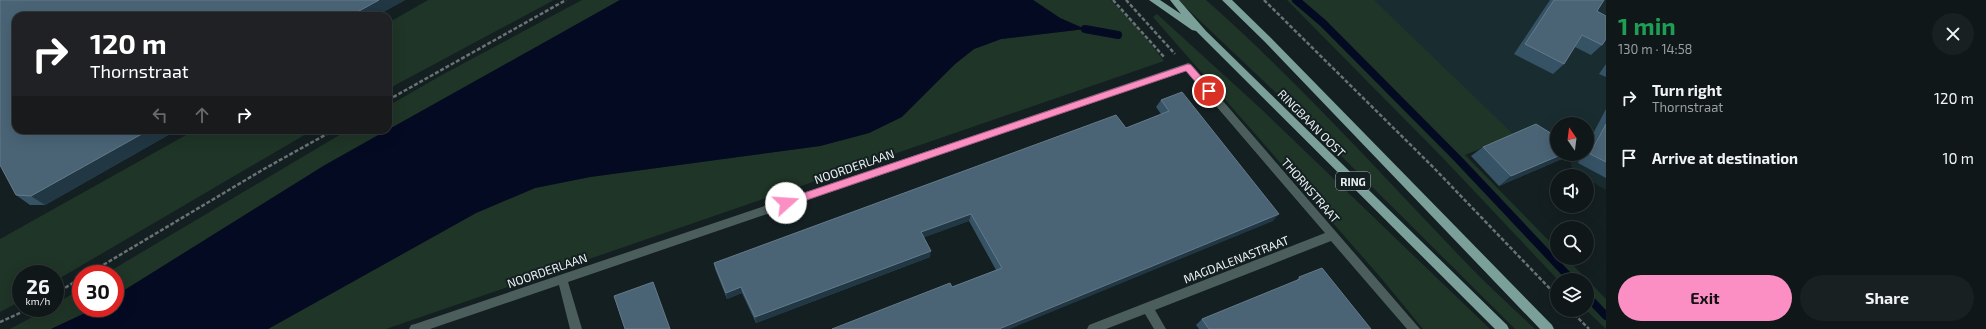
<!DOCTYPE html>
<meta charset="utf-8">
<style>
body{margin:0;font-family:"Exo 2",sans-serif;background:#182022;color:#f1f3f6;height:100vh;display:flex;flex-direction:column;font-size:15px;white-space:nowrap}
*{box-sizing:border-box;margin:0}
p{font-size:13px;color:#9b9fa2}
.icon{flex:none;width:22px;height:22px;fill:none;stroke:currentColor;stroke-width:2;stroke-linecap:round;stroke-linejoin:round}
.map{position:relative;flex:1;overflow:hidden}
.sheet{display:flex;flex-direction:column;background:#0f1719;width:380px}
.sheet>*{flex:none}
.hud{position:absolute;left:12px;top:12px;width:380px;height:122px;border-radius:12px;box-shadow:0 4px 16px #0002,0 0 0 1px #2f3638;background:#202124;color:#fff;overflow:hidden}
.needle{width:26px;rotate:346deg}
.tools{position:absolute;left:1550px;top:117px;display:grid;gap:8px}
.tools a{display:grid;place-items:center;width:44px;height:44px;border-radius:50%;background:#0f1719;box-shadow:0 4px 16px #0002,0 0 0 1px #2f3638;font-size:20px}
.speed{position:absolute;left:12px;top:265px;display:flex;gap:8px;font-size:20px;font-weight:700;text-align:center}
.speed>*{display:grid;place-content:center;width:52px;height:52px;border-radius:50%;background:#0f1719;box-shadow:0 4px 16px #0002,0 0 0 1px #2f3638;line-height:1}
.speed small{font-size:10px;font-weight:400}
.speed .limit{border:6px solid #d22;background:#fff;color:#111}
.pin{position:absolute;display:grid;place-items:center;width:34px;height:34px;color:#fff;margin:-17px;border:2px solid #fff;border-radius:50%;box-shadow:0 1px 4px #0007}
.me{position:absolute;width:44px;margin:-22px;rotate:71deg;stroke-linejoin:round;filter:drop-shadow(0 0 3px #0008)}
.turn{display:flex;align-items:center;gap:14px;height:84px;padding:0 12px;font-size:18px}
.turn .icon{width:52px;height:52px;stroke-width:2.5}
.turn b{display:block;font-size:28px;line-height:34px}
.lanes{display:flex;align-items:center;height:38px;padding:0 12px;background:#0003;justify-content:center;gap:20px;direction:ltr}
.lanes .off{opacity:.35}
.round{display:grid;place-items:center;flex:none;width:42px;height:42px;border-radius:21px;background:#182022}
.head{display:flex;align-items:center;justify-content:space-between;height:68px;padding:0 12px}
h1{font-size:24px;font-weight:700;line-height:30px;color:#1e9e55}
.action{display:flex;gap:8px;margin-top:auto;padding:8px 12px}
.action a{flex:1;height:46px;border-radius:24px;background:#fb8fc4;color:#111;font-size:16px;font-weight:700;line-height:46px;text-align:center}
.action a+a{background:#182022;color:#f1f3f6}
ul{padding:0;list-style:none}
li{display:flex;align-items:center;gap:12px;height:60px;padding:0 12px}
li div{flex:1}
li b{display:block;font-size:15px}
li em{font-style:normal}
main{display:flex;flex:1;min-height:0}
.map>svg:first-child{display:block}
.built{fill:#192c30}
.green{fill:#1f3527}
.water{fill:#040a22}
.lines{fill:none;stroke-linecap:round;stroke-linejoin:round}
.stream{stroke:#040a22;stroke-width:8}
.path{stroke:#697274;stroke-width:2.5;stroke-dasharray:4 2;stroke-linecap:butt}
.minor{fill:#4c5e5b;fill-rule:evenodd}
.primary{fill:#7aa099;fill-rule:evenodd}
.wall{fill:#365366}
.shaded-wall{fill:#213744}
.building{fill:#4a6476;stroke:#637a89}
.route{fill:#fb8fc4;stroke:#a35d7f}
.labels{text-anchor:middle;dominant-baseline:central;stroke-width:4;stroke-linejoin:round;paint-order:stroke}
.shield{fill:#141f21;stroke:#a9b1b3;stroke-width:1}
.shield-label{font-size:11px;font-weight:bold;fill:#e9f0f2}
.street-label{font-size:12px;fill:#e9f0f2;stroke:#141f21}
</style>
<main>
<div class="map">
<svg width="1606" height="329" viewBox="0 0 1606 329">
<rect width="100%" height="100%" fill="#141f21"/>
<polygon class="built" points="1343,0 1606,0 1606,190 1587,179 1587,176 1582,176 1572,170 1570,155 1567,154 1587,154 1587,124 1557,124 1557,149 1514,135"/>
<g class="green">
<polygon points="428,0 554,0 388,89 388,23"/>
<polygon points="582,0 620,0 388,130 388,106 440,76"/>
<polygon points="1033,0 1111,0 1136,26 1164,61 386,329 268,329 476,213 535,188 590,177 820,146 869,133 902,116 955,64 974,49 1001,39 1085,29 1060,18"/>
<path d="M1178,0h28c96,85 181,181 270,273 19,19 39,37 59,56h-20l-206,-205z"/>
<polygon points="1287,0 1374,0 1514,135 1465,155 1557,249 1557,258 1566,258 1606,299 1606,329 1586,310 1587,280 1558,280 1441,156"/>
<polygon points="1157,14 1259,107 1490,329 1423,329 1381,278 1153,17"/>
<polygon points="195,130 313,130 55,281 55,274 21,274 21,301 0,312 0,239"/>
<polygon points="348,130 387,130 325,165 115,296 115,274 105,274"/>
<polygon points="81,289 81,308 96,308 51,329 10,329 49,308 55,308 55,304"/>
</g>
<polygon class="water" points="620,0 1033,0 1060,18 1085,29 1001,39 974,49 955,64 902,117 869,133 820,146 590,177 535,188 476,213 268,329 51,329 96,308 115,308 115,296 325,165"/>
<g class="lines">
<g class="stream">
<polyline points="1296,0 1323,23 1457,158 1572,280"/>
<polyline points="1085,29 1118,35"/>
<polyline points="1587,296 1606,316"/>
</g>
<g class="path">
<polyline points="1113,0 1165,58"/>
<polyline points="1126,0 1175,54"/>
<polyline points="1264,0 1432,166 1557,296"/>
<polyline points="388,100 566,0"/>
<polyline points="88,274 264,169 334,130"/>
<polyline points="55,294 81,278"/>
<polyline points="1570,310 1589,329"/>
<polyline points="0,322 31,308"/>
</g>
<polygon class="minor" points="1188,63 1191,64 1420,329 1407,329 1331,241 1155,310 1166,329 1154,329 1145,314 1106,329 1087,329 1089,325 1325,233 1186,71 568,282 582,329 570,329 559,285 430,329 409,329 411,325 415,324"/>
<g class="primary">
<polygon points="1149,0 1160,0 1181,14 1170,0 1179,0 1206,31 1507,325 1509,329 1495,329 1196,31 1192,30"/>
<polygon points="1222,0 1232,0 1271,38 1552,325 1554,329 1540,329 1265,42"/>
</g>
</g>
<g class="wall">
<polygon points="0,0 405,0 376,16 16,16 16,130 177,130 45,205 30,205 16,195 0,165"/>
<polygon points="1550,0 1604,0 1597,11 1602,45 1591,55 1575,47 1564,64 1553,74 1514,54"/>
<polygon points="1606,64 1606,77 1599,74"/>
<polygon points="1161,100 1273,221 952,287 996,270 969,221 924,237 930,257 756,323 742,293 727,299 715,269 714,263 1126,128 1161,114 1156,107"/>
<polygon points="1606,109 1606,178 1578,163 1582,154 1587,154 1587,145"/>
<polygon points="1483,147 1564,158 1499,186 1471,156"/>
<polygon points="1299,277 1371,329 1199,329 1196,325 1202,319 1296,281"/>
</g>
<g class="shaded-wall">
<polygon points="379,0 405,0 376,16 350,16"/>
<polygon points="149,130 177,130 45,205 31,196"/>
<polygon points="1563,154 1569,154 1564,158 1499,186 1511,176"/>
<polygon points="971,214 969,221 920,239 921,232"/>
<polygon points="1279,214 1273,221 1010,329 999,329"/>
<polygon points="931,251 930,257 756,323 755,317"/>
<polygon points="741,287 742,293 727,299 726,293"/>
</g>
<g class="building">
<polygon points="0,0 379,0 350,16 16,16 16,130 149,130 31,196 16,195 0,165"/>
<polygon points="1554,0 1604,0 1597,11 1606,16 1606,39 1602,45 1582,35 1564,64 1525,44"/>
<polygon points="1182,92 1279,214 999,329 832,329 950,283 952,287 1002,268 971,214 921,232 931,251 755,317 741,287 726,293 714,263 1116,115 1126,128 1169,111 1161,100"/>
<polygon points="1536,124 1557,137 1557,154 1563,154 1511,176 1483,147"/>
<polygon points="1606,124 1606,162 1590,154"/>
<polygon points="1322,268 1371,329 1209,329 1202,319 1300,279 1299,277"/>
<polygon points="653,282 670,329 625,329 614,296"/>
</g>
<polygon class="route" points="1188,64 1191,65 1212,89 1212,94 1206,94 1186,71 786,207 781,203 786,199"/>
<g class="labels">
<rect class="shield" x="1336" y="172" width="34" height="18" rx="3"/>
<g class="shield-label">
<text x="1353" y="181">RING</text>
</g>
<g class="street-label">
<text transform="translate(1312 123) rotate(45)">RINGBAAN OOST</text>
<text transform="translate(854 166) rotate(-19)">NOORDERLAAN</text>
<text transform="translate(1311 190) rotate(49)">THORNSTRAAT</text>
<text transform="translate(1236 259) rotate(-21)">MAGDALENASTRAAT</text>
<text transform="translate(547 270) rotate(-19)">NOORDERLAAN</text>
</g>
</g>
</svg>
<div class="tools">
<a><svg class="needle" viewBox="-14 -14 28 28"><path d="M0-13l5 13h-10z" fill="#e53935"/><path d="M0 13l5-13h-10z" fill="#9b9fa2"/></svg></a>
<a><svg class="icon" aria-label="sound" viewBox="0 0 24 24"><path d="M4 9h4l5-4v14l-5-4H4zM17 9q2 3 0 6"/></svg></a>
<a><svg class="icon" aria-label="search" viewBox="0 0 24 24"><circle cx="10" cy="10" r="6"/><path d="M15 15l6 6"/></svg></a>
<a><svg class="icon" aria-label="layers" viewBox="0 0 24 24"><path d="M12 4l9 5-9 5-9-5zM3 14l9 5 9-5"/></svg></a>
</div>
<div class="speed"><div>26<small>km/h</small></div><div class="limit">30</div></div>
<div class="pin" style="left:1209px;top:91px;background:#d93025"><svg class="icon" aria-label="arrive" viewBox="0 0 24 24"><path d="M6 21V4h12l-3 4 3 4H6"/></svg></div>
<svg class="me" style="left:786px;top:203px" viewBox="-20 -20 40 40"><circle r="19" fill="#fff"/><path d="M0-13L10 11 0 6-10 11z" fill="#fb8fc4"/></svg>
<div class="hud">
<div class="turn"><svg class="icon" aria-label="right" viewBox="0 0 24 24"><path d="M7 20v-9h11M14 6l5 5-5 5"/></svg><div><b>120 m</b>Thornstraat</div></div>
<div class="lanes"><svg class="icon off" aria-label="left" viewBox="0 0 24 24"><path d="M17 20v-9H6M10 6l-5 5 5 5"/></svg><svg class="icon off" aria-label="ahead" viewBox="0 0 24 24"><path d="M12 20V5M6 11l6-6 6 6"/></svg><svg class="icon" aria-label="right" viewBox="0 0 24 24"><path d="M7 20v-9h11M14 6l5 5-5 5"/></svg></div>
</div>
</div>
<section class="sheet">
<div class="head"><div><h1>1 min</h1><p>130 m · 14:58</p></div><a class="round"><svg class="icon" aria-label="close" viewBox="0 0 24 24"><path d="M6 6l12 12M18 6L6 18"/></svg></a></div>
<ul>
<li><svg class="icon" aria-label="right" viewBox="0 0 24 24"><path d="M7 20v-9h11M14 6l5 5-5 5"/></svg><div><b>Turn right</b><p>Thornstraat</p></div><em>120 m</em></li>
<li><svg class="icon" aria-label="arrive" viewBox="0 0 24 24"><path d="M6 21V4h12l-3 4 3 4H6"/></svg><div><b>Arrive at destination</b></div><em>10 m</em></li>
</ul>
<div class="action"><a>Exit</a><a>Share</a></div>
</section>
</main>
